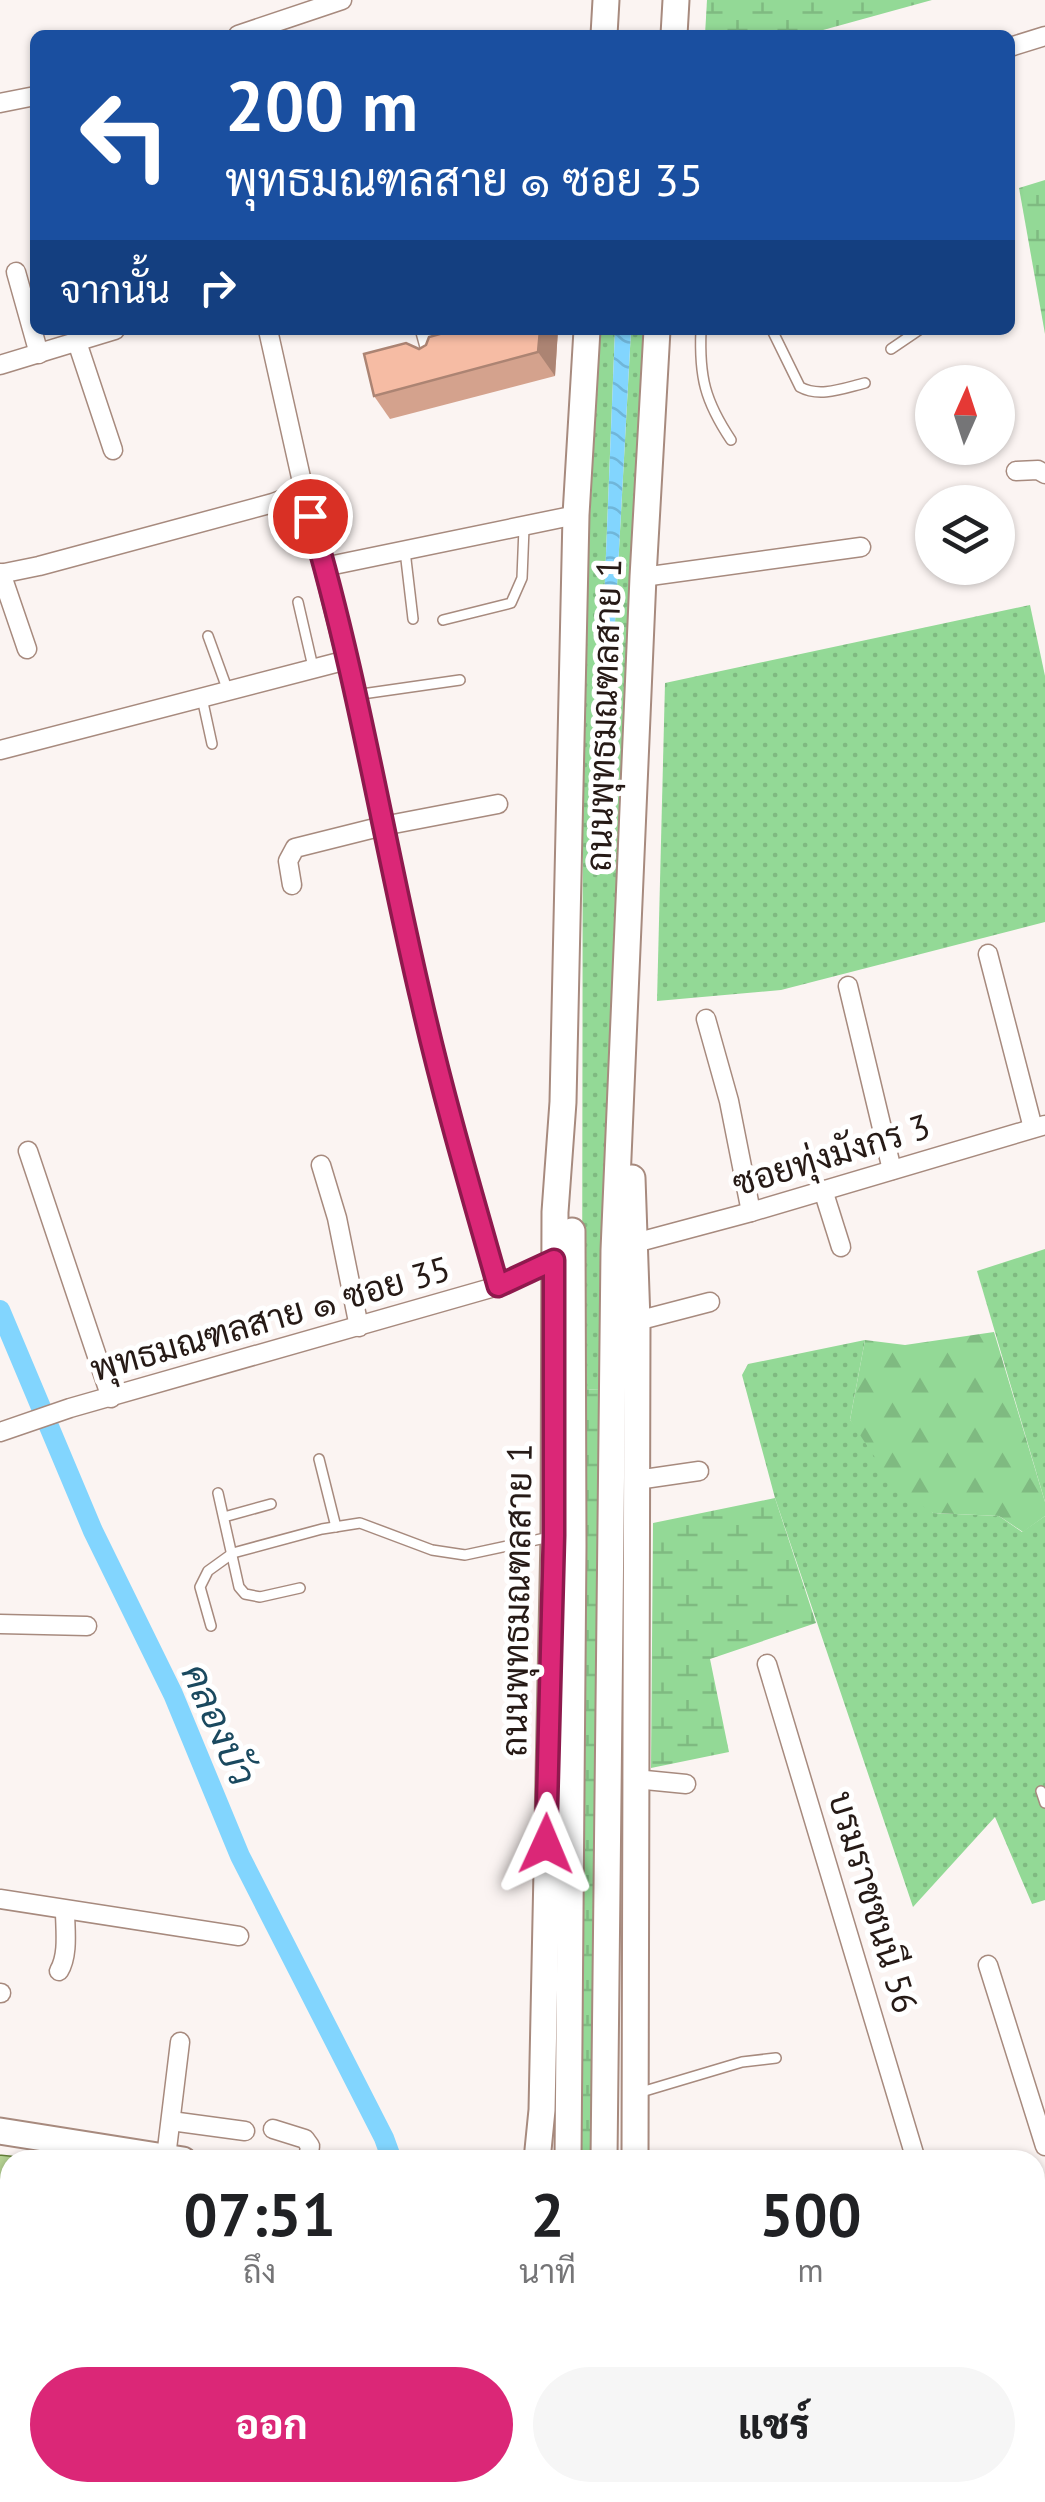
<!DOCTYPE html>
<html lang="th">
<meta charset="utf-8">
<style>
body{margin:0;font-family:"PT Sans",Sarabun,sans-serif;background:#f6f6f6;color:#202124;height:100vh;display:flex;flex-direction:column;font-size:38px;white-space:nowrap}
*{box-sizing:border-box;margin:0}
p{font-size:32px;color:#757577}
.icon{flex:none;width:55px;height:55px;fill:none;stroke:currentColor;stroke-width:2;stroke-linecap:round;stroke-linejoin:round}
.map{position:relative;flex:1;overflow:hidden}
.sheet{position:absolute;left:0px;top:2150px;width:1045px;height:352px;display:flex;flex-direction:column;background:#fff;border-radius:30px 30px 0 0;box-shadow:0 2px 8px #0004}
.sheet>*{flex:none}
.hud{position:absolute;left:30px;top:30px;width:985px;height:305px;border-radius:15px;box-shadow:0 2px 8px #0004;background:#1a4fa0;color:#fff;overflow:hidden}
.needle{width:65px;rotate:3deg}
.fabs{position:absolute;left:915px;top:365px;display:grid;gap:20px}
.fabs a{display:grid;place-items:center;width:100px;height:100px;border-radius:50%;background:#fff;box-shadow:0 2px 8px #0004;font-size:50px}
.pin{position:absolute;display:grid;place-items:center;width:85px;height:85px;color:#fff;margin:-42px;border:5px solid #fff;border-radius:50%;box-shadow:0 2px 10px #0007}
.me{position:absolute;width:110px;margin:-55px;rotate:1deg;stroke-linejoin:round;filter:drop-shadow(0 0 8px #0008)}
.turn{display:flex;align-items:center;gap:35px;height:210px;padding:0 30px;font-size:45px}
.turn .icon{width:130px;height:130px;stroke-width:2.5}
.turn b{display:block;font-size:70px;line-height:85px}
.then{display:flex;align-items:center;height:95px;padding:0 30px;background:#0003;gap:20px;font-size:38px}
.eta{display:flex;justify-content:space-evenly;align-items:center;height:170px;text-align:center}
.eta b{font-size:60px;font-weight:800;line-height:70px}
.button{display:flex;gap:20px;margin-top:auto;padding:20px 30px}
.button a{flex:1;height:115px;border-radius:60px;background:#db2777;color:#fff;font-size:40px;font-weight:800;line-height:115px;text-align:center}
.button a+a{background:#f6f6f6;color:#202124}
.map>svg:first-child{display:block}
.grass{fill:url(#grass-dots)}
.forest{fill:url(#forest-firs)}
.wetland{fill:url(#wetland-marsh)}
.water{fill:url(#water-waves)}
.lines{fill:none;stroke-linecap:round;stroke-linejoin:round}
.canal{stroke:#82d5fe;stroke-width:20}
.service-casing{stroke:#a78a7e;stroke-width:12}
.minor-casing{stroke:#a78a7e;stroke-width:21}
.secondary-casing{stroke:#a78a7e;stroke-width:29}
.primary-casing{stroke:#637e37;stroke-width:31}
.service{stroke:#fff;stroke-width:9}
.minor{stroke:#fff;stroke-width:18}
.secondary{stroke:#fff;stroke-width:25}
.primary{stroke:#b5d292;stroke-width:28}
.wall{fill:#d4a28d}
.shaded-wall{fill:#ac8473}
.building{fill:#f6bca4;stroke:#ac8473;stroke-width:2.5}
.route-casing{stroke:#8e194d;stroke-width:25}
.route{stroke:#db2777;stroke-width:18}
.labels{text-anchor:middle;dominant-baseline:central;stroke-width:10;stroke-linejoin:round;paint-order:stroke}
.street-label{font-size:35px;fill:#261a16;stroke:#fff}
.water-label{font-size:38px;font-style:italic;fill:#1a495f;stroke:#fff}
</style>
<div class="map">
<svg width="1045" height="2502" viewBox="0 0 1045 2502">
<defs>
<pattern id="grass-dots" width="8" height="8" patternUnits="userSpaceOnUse" patternTransform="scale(2.5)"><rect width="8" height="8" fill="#93d996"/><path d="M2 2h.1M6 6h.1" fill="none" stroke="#7fba81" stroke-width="1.8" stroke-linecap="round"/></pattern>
<pattern id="forest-firs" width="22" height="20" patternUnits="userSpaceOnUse" patternTransform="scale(2.5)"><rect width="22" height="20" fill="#93d996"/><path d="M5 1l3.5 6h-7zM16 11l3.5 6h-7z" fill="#7fba81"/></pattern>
<pattern id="wetland-marsh" width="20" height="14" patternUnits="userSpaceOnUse" patternTransform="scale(2.5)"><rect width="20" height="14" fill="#93d996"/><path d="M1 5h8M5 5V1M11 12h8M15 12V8" fill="none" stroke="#7fba81"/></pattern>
<pattern id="water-waves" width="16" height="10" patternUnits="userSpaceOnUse" patternTransform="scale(2.5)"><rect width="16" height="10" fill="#82d5fe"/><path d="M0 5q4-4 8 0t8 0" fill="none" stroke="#70b6d9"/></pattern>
</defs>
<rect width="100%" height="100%" fill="#fbf4f2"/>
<g class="grass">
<polygon points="600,330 615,330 600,703 601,780 607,769 631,330 645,330 620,804 601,1390 582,1389 583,646"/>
<polygon points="1030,605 1045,676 1045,922 781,990 657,1001 665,683"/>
<polygon points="1045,1249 1045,1502 977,1271"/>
<polygon points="865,1340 850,1420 933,1513 999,1516 1022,1532 1045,1516 1045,1900 1032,1904 995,1817 913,1907 775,1498 742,1375 748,1364"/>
</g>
<polygon class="forest" points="994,1332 1045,1502 1045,1516 1023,1532 999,1516 933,1513 896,1489 850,1420 865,1340 905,1345"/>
<g class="wetland">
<polygon points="707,0 932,0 805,35 705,35"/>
<polygon points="1045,180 1045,334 1019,188"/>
<polygon points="582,1389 601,1390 618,1764 617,2129 616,2155 612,2160 591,2160 561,2147 555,2127 562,1750"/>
<polygon points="775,1498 816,1623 710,1659 729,1752 651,1768 653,1523"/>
</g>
<polygon class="water" points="615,330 631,330 607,769 601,784 600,703"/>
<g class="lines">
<g class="canal">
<polyline points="0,1310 93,1531 173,1694 240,1856 384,2138 392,2160"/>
<polyline points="476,2492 476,2502"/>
</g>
<defs>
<g id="service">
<path d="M701,330c-2,47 4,71 30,110"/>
<path d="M772,330l28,57c20,11 44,1 65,-4"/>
<polyline points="891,349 919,330"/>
<polyline points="405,551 413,619"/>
<polyline points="298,602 313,667"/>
<polyline points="443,620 511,603 522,578 524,528"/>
<polyline points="208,636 228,691"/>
<polyline points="355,695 460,680"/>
<polyline points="202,698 212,744"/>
<polyline points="319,1459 336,1527"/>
<polyline points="218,1493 239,1587 245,1594 260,1597 300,1588"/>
<polyline points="224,1517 271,1504"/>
<polyline points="211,1626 200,1587 208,1571 233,1553 322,1529 360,1523 432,1550 465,1555 550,1537"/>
<polyline points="1041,1791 1045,1803"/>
<polyline points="638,2093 742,2062 776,2058"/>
<polyline points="70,2502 71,2492"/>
<polyline points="233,2502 236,2497 250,2496 281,2502"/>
<polyline points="289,2502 290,2492"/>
</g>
<g id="minor">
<polyline points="238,35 342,0"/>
<polyline points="1010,47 1045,36"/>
<polyline points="0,103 35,96"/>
<polyline points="16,272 39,354"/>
<polyline points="268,330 304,491 355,695 420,997 450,1117 498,1286"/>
<polyline points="425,330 433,359"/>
<polyline points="77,342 113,450"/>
<polyline points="0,365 115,330"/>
<polyline points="1016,471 1038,470 1045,474"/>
<polyline points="324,567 576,515"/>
<polyline points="1,573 27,649"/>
<polyline points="0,574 39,566 273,503 304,491"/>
<polyline points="643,577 861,547"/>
<polyline points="0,750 347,660"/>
<polyline points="292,885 288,861 295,848 383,826 498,804"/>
<polyline points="988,954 1033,1128"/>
<polyline points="848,986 892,1170"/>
<polyline points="706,1019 729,1101 751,1212"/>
<polyline points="28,1151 111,1398"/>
<polyline points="321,1165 337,1218 359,1327"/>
<polyline points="823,1190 841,1247"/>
<polyline points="635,1243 751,1212 1045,1125"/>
<polyline points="637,1321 710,1302"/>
<polyline points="0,1432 70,1408 498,1286 554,1260"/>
<polyline points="637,1480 699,1471"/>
<polyline points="0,1624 87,1626"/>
<polyline points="767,1664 916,2160"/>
<polyline points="635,1779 686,1784"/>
<polyline points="0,1899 239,1936"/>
<polyline points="988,1965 1045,2146"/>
<path d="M59,1971c10,-17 6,-42 6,-61"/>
<polyline points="0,1993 1,1993"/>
<polyline points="171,2121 245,2131"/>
<polyline points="273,2129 305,2139 310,2146 308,2160"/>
<polyline points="166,2157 180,2042"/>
<polyline points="711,2492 712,2502"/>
<polyline points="772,2492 776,2502"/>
<polyline points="933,2492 935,2502"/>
<polyline points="1009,2492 1011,2502"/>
</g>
<g id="secondary">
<polyline points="604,35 606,0"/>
<polyline points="674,35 676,0"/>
<polyline points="632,1178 637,1321 635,2160"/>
<polyline points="0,2131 183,2160"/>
<polyline points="537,2160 542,2110 554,1536 555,1212 563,1102 576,515 587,330"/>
<polyline points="568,2160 573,1546 572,1231"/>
<polyline points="604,2160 614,1250 643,577 657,330"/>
<polyline points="0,2258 10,2259"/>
<polyline points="1035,2308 1045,2310"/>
<polyline points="1035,2409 1045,2410"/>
<polyline points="1035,2428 1045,2430"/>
<polyline points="602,2492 602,2502"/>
<polyline points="438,2502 438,2492"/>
<polyline points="534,2502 534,2492"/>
<polyline points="564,2502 564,2492"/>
<polyline points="627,2502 627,2492"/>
</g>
<g id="primary">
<polyline points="0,2170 10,2171"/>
<polyline points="0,2220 10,2221"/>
<polyline points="1035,2345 1045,2347"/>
<polyline points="1035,2386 1045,2388"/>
</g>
</defs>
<use href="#service" class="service-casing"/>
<use href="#minor" class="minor-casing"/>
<use href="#secondary" class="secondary-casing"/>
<use href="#primary" class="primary-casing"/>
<use href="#service" class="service"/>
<use href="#minor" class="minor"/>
<use href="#secondary" class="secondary"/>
<use href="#primary" class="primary"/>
</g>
<g class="wall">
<polygon points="454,330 558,330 555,376 390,419 374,396"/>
<polygon points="0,2282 10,2283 10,2345 0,2343"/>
</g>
<g class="shaded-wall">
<polygon points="540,330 558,330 555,376 538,352"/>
<polygon points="0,2366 10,2380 10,2422 0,2408"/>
<polygon points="29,2492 48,2492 47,2502 27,2502"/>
<polygon points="102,2492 117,2492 116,2502 101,2502"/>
<polygon points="178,2492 196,2492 195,2502 177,2502"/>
<polygon points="873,2492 878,2492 882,2502 877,2502"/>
</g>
<g class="building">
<polygon points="454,330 540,330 538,352 374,396 364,354 406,343 419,349 426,345 429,337"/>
<polygon points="0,2282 10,2283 10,2324 0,2323"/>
<polygon points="0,2402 10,2403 10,2492 29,2492 27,2502 0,2502"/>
<polygon points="75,2492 102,2492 101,2502 73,2502"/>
<polygon points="143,2492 178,2492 177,2502 142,2502"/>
<polygon points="829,2492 873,2492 877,2502 833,2502"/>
</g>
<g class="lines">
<defs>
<path id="route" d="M310,516c47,158 73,322 111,483 22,97 50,192 77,287l56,-26v276l-8,308"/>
</defs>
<use href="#route" class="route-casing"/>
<use href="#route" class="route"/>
</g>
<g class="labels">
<g class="street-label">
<text transform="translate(603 715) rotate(-88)">ถนนพุทธมณฑลสาย 1</text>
<text transform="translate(831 1154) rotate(-17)">ซอยทุ่งมังกร 3</text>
<text transform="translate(270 1318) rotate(-16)">พุทธมณฑลสาย ๑ ซอย 35</text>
<text transform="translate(516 1600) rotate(-89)">ถนนพุทธมณฑลสาย 1</text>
<text transform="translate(874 1902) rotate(73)">บรมราชชนนี 56</text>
</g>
<g class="water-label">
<text transform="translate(220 1724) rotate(66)">คลองบัว</text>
</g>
</g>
</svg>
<div class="fabs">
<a><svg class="needle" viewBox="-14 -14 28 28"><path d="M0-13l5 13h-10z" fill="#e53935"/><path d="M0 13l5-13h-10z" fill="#757577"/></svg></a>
<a><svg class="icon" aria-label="layers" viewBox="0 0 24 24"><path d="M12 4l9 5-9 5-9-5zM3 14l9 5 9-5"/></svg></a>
</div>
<div class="pin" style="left:310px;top:516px;background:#d93025"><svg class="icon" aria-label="arrive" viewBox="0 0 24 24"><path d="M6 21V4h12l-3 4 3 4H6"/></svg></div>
<svg class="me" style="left:546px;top:1844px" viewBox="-20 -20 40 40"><path d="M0-17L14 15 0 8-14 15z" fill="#db2777" stroke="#fff" stroke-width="4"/></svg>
<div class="hud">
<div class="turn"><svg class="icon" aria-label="left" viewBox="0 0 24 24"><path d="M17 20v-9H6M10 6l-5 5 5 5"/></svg><div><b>200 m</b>พุทธมณฑลสาย ๑ ซอย 35</div></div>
<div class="then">จากนั้น<svg class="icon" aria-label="right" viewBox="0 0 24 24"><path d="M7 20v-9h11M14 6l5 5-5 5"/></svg></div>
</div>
<section class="sheet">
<div class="eta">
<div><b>07:51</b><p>ถึง</p></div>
<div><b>2</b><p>นาที</p></div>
<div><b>500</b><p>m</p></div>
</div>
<div class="button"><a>ออก</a><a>แชร์</a></div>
</section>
</div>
